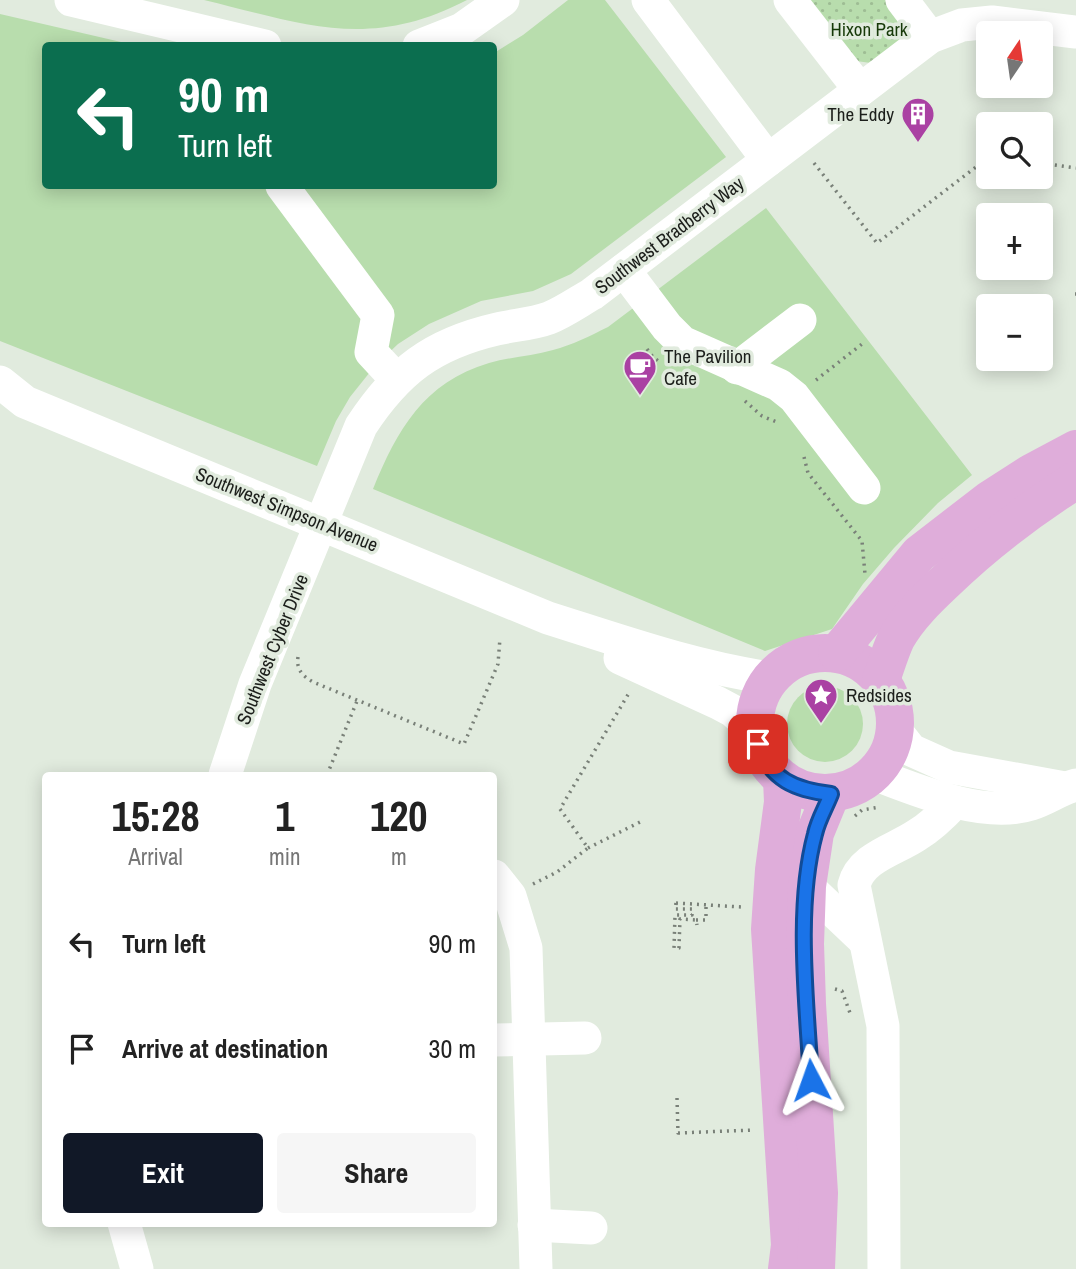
<!DOCTYPE html>
<meta charset="utf-8">
<style>
body{margin:0;font-family:"Archivo Narrow",sans-serif;background:#f6f6f6;color:#222;height:100vh;display:flex;flex-direction:column;font-size:26px;white-space:nowrap}
*{box-sizing:border-box;margin:0}
p{font-size:23px;color:#767676}
.icon{flex:none;width:38px;height:38px;fill:none;stroke:currentColor;stroke-width:2;stroke-linecap:round;stroke-linejoin:round}
.map{position:relative;flex:1;overflow:hidden}
.details{position:absolute;left:42px;top:772px;width:455px;height:455px;display:flex;flex-direction:column;background:#fff;border-radius:7px;box-shadow:0 4px 18px #0003}
.details>*{flex:none}
.guide{position:absolute;left:42px;top:42px;width:455px;height:147px;border-radius:7px;box-shadow:0 4px 18px #0003;background:#0b6e4f;color:#fff;overflow:hidden}
.needle{width:46px;rotate:13deg}
.tools{position:absolute;left:976px;top:21px;display:grid;gap:14px}
.tools a{display:grid;place-items:center;width:77px;height:77px;border-radius:7px;background:#fff;box-shadow:0 4px 18px #0003;font-size:35px}
.pin{position:absolute;display:grid;place-items:center;width:60px;height:60px;color:#fff;margin:-30px;border-radius:14px;box-shadow:0 4px 10px #0006}
.me{position:absolute;width:77px;margin:-38px;rotate:356deg;stroke-linejoin:round;filter:drop-shadow(0 0 5px #0008)}
.turn{display:flex;align-items:center;gap:24px;height:147px;padding:0 21px;font-size:32px}
.turn .icon{width:91px;height:91px;stroke-width:2.5}
.turn b{display:block;font-size:49px;line-height:60px}
.eta{display:flex;justify-content:space-evenly;align-items:center;height:119px;text-align:center}
.eta b{font-size:42px;font-weight:700;line-height:49px}
.button{display:flex;gap:14px;margin-top:auto;padding:14px 21px}
.button a{flex:1;height:80px;border-radius:7px;background:#111827;color:#fff;font-size:28px;font-weight:700;line-height:80px;text-align:center}
.button a+a{background:#f6f6f6;color:#222}
ul{padding:0;list-style:none}
li{display:flex;align-items:center;gap:21px;height:105px;padding:0 21px}
li div{flex:1}
li b{display:block;font-size:26px}
li em{font-style:normal}
.map>svg:first-child{display:block}
.grass{fill:url(#grass-dots)}
.garden{fill:#b8ddad}
.lines{fill:none;stroke-linecap:round;stroke-linejoin:round}
.path{stroke:#798078;stroke-width:3.5;stroke-dasharray:2 5;stroke-linecap:butt}
.minor{stroke:#fff;stroke-width:33}
.major{stroke:#dfadda;stroke-width:38}
.route-casing{stroke:#114b97;stroke-width:18}
.route{stroke:#1a73e8;stroke-width:12}
.labels{text-anchor:middle;dominant-baseline:central;stroke-width:7;stroke-linejoin:round;paint-order:stroke}
.park-label{font-size:19px;fill:#163908;stroke:#e1ebde}
.poi-label{font-size:19px;fill:#1c1f1b;stroke:#e1ebde;text-anchor:start}
.street-label{font-size:19px;fill:#1c1f1b;stroke:#e1ebde}
</style>
<div class="map">
<svg width="1076" height="1269" viewBox="0 0 1076 1269">
<defs>
<pattern id="grass-dots" width="8" height="8" patternUnits="userSpaceOnUse" patternTransform="scale(1.75)"><rect width="8" height="8" fill="#b8ddad"/><path d="M2 2h.1M6 6h.1" fill="none" stroke="#9ebd94" stroke-width="1.8" stroke-linecap="round"/></pattern>
</defs>
<rect width="100%" height="100%" fill="#e1ebde"/>
<polygon class="grass" points="810,0 885,0 903,23 900,42 871,63 856,61"/>
<g class="garden">
<path d="M204,0h263c-98,51 -163,24 -263,0z"/>
<polygon points="568,0 605,0 726,157 571,274 533,291 481,301 429,324 398,344 374,367 350,397 336,421 317,466 0,341 0,14 134,45 46,46 46,186 494,186 494,53 523,35"/>
<path d="M766,208l206,267 -34,28 -44,45 -31,36 -31,45 -67,22 -392,-162c24,-59 51,-107 116,-126 21,-6 43,-7 64,-13 19,-5 37,-14 55,-23z"/>
<circle cx="825" cy="724" r="38"/>
</g>
<g class="lines">
<g class="path">
<polyline points="814,163 877,243 989,157"/>
<polyline points="1041,163 1076,168"/>
<polyline points="1075,294 1076,294"/>
<polyline points="647,349 653,357 661,363"/>
<polyline points="816,380 862,344"/>
<polyline points="745,401 762,416 779,423"/>
<polyline points="804,457 808,473 862,541 865,574"/>
<path d="M298,657c-2,13 5,19 15,25l151,62 34,-80 2,-26"/>
<polyline points="327,775 357,701"/>
<polyline points="855,816 862,810 880,807"/>
<polyline points="588,848 642,821"/>
<polyline points="533,884 557,872 588,848 560,809 629,693"/>
<polyline points="676,903 675,909 692,909 692,915 675,915 674,948 679,948 680,919 696,920 697,925"/>
<polyline points="676,903 741,907"/>
<polyline points="696,920 706,920 706,905"/>
<polyline points="835,989 842,991 850,1013"/>
<polyline points="677,1098 678,1133 754,1130"/>
</g>
<g class="minor">
<polyline points="71,0 265,46"/>
<polyline points="648,0 768,160"/>
<polyline points="790,0 860,90"/>
<polyline points="902,0 930,37"/>
<polyline points="419,46 462,29 503,0"/>
<polyline points="282,186 378,315 371,352 396,379"/>
<polyline points="624,270 667,327 682,342 779,385 794,397 864,488"/>
<polyline points="737,368 800,320"/>
<path d="M0,382l25,20 523,216c73,23 146,49 222,60"/>
<polyline points="620,658 718,703 733,711 754,730"/>
<polyline points="896,731 911,750 949,767 1065,788"/>
<path d="M874,774c44,17 111,45 157,30 16,-5 29,-15 45,-19"/>
<path d="M225,775l30,-91 106,-258c36,-55 71,-82 136,-97 17,-4 36,-5 52,-11 15,-6 29,-16 43,-24l338,-257 32,-12 30,-3 84,10"/>
<polyline points="494,876 510,896 526,948 536,1269"/>
<polyline points="807,886 864,940"/>
<polyline points="494,1040 585,1038"/>
<polyline points="124,1223 137,1269"/>
<polyline points="534,1225 591,1228"/>
<path d="M884,1269l-1,-243 -29,-141c7,-28 41,-35 63,-50 15,-9 26,-20 38,-33"/>
</g>
<g class="major">
<circle cx="825" cy="723" r="70"/>
<polyline points="837,653 919,554 989,500 1031,473 1076,449"/>
<path d="M881,680c5,-14 9,-28 15,-41 12,-22 31,-40 49,-57 40,-39 84,-72 131,-102"/>
<polyline points="782,780 783,802 774,870 770,929 790,1245 787,1269"/>
<polyline points="816,1269 819,1193 807,1004 805,944 807,886 815,833 831,794"/>
</g>
</g>
<g class="lines">
<defs>
<path id="route" d="M758,744c12,36 38,46 73,50 -5,13 -13,26 -16,40 -20,74 -8,170 -4,246"/>
</defs>
<use href="#route" class="route-casing"/>
<use href="#route" class="route"/>
</g>
<defs>
<symbol id="building-pin" viewBox="-11 -11 22 30"><path d="M0 17L-7.5 6A9.5 9.5 0 1 1 7.5 6Z" fill="#aa41a3" stroke="#e1ebde"/><path d="M-4-6H4V6H1V3H-1V6H-4ZM-2.5-4.3h1.7v1.8h-1.7ZM.8-4.3h1.7v1.8H.8ZM-2.5-1h1.7V.8h-1.7ZM.8-1h1.7V.8H.8Z" fill="#fff"/></symbol>
<symbol id="cafe-pin" viewBox="-11 -11 22 30"><path d="M0 17L-7.5 6A9.5 9.5 0 1 1 7.5 6Z" fill="#aa41a3" stroke="#e1ebde"/><path d="M-5.5-4.5H6V0H3Q3 3.5 0 3.5H-2.5Q-5.5 3.5-5.5 0ZM3-3.2v2h1.7v-2ZM-6 4.5H4V6H-6Z" fill="#fff"/></symbol>
<symbol id="sight-pin" viewBox="-11 -11 22 30"><path d="M0 17L-7.5 6A9.5 9.5 0 1 1 7.5 6Z" fill="#aa41a3" stroke="#e1ebde"/><path d="M0-6L1.8-2.2L6-1.7L2.9 1.2L3.7 5.4L0 3.3L-3.7 5.4L-2.9 1.2L-6-1.7L-1.8-2.2Z" fill="#fff"/></symbol>
</defs>
<g fill-rule="evenodd">
<use href="#building-pin" x="899" y="95" width="38" height="52"/>
<use href="#cafe-pin" x="621" y="348" width="38" height="52"/>
<use href="#sight-pin" x="802" y="676" width="38" height="52"/>
</g>
<g class="labels">
<g class="park-label">
<text x="869" y="29">Hixon Park</text>
</g>
<g class="poi-label">
<text x="894" y="114" text-anchor="end">The Eddy</text>
<text x="664" y="356">The Pavilion<tspan x="664" dy="22">Cafe</tspan></text>
<text x="846" y="695">Redsides</text>
</g>
<g class="street-label">
<text transform="translate(669 235) rotate(-37)">Southwest Bradberry Way</text>
<text transform="translate(287 509) rotate(22)">Southwest Simpson Avenue</text>
<text transform="translate(272 649) rotate(-68)">Southwest Cyber Drive</text>
</g>
</g>
</svg>
<div class="tools">
<a><svg class="needle" viewBox="-14 -14 28 28"><path d="M0-13l5 13h-10z" fill="#e53935"/><path d="M0 13l5-13h-10z" fill="#767676"/></svg></a>
<a><svg class="icon" aria-label="search" viewBox="0 0 24 24"><circle cx="10" cy="10" r="6"/><path d="M15 15l6 6"/></svg></a>
<a>+</a>
<a>−</a>
</div>
<div class="pin" style="left:758px;top:744px;background:#d93025"><svg class="icon" aria-label="arrive" viewBox="0 0 24 24"><path d="M6 21V4h12l-3 4 3 4H6"/></svg></div>
<svg class="me" style="left:811px;top:1080px" viewBox="-20 -20 40 40"><path d="M0-17L14 15 0 8-14 15z" fill="#1a73e8" stroke="#fff" stroke-width="4"/></svg>
<div class="guide">
<div class="turn"><svg class="icon" aria-label="left" viewBox="0 0 24 24"><path d="M17 20v-9H6M10 6l-5 5 5 5"/></svg><div><b>90 m</b>Turn left</div></div>
</div>
<section class="details">
<div class="eta">
<div><b>15:28</b><p>Arrival</p></div>
<div><b>1</b><p>min</p></div>
<div><b>120</b><p>m</p></div>
</div>
<ul>
<li><svg class="icon" aria-label="left" viewBox="0 0 24 24"><path d="M17 20v-9H6M10 6l-5 5 5 5"/></svg><div><b>Turn left</b></div><em>90 m</em></li>
<li><svg class="icon" aria-label="arrive" viewBox="0 0 24 24"><path d="M6 21V4h12l-3 4 3 4H6"/></svg><div><b>Arrive at destination</b></div><em>30 m</em></li>
</ul>
<div class="button"><a>Exit</a><a>Share</a></div>
</section>
</div>
